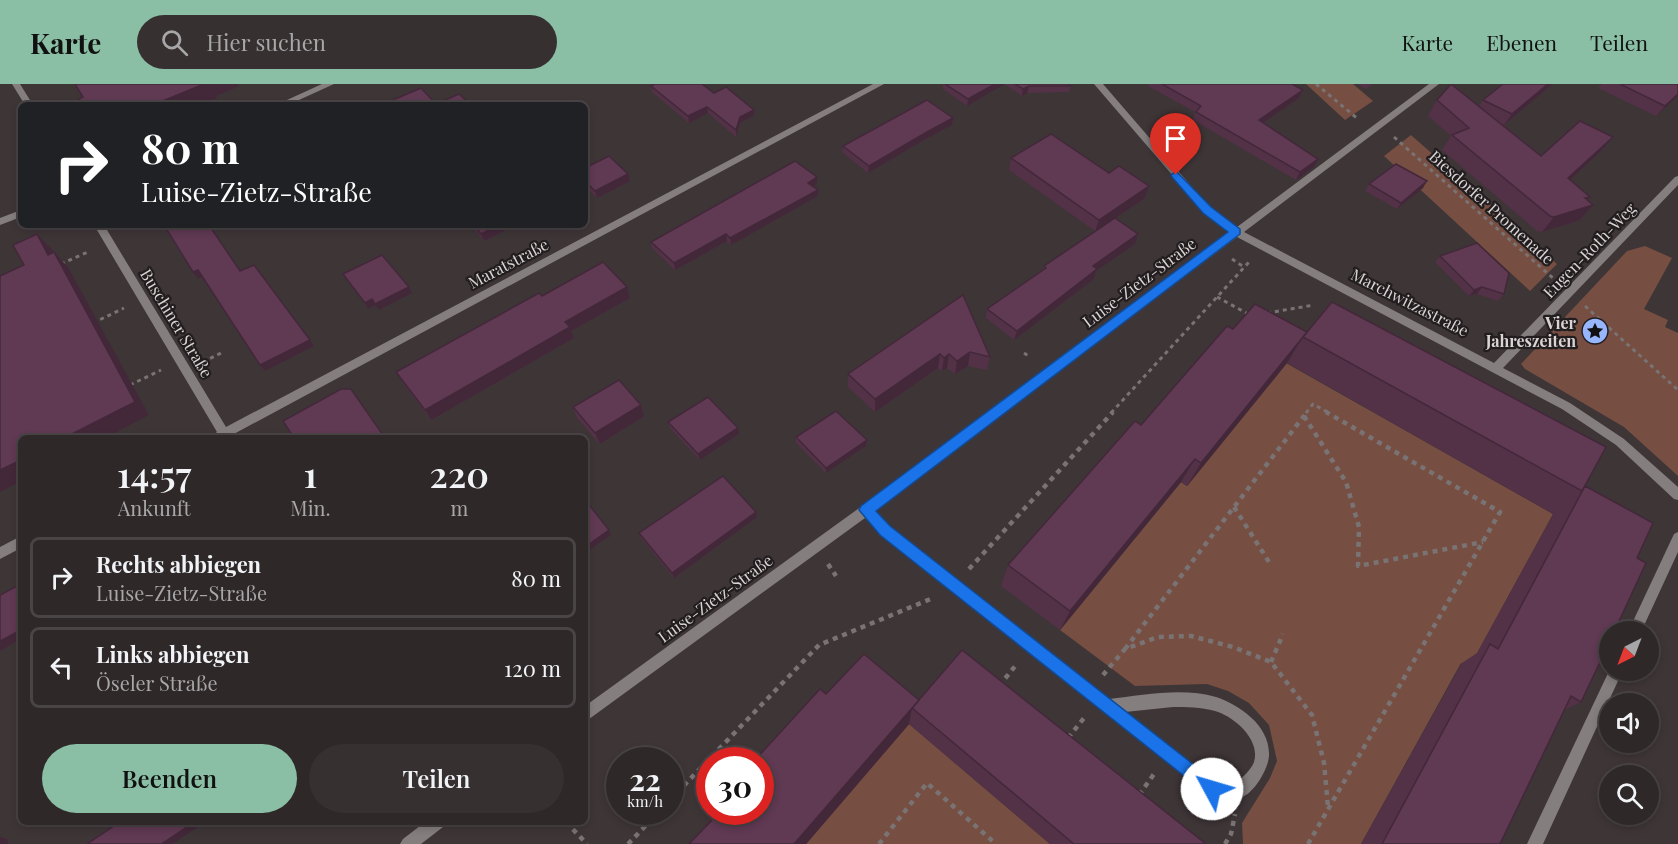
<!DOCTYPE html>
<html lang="de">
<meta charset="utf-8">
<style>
body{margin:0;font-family:"Playfair Display",serif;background:#363031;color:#f1f3f6;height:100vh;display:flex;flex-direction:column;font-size:22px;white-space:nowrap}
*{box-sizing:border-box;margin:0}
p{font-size:20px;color:#a7a6a8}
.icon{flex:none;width:33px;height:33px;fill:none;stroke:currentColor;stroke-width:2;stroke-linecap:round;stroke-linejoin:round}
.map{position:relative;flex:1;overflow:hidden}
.drawer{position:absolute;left:18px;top:351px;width:570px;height:390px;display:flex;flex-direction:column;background:#2e2829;border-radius:9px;box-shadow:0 3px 9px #0003,0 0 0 2px #494446}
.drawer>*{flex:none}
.hud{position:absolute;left:18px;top:18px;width:570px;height:126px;border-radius:9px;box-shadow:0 3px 9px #0003,0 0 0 2px #494446;background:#202124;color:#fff;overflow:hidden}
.needle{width:39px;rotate:222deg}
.fabs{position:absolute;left:1599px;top:537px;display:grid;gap:12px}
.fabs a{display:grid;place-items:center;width:60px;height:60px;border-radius:50%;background:#2e2829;box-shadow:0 3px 9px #0003,0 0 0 2px #494446;font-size:30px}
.speed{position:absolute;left:606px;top:663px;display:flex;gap:12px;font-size:30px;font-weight:700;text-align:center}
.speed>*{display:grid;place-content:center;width:78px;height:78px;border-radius:50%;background:#2e2829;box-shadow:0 3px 9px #0003,0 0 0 2px #494446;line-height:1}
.speed small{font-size:15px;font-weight:400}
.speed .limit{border:9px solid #d22;background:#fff;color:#111}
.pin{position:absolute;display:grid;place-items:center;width:51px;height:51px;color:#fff;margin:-62px -26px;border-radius:50% 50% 50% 0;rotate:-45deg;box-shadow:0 0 6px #0007}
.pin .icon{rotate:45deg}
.me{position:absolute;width:66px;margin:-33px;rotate:309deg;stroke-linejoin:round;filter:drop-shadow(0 0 4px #0008)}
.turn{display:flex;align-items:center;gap:21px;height:126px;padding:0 24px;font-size:27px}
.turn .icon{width:78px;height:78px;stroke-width:2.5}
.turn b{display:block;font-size:42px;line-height:51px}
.eta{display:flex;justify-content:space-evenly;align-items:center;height:102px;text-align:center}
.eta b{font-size:36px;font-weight:600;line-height:42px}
.action{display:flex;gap:12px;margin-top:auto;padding:12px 24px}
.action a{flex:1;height:69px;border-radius:36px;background:#8abfa5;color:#111;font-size:24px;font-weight:600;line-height:69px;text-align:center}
.action a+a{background:#363031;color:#f1f3f6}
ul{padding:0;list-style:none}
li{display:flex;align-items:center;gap:18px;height:81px;margin:0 12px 9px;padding:0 12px;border:3px solid #494446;border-radius:9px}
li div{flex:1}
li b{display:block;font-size:22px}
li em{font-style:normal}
header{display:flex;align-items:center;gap:36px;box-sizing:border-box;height:84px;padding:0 30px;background:#8abfa5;color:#111}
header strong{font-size:28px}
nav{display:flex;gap:33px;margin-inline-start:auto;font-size:21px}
.search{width:420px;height:54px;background:#363031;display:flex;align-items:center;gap:15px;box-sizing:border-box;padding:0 21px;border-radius:33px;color:#a7a6a8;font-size:22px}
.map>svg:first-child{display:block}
.green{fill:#764e42}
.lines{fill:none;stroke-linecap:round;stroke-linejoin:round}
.path-far1{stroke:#7a7374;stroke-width:3;stroke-dasharray:4 4;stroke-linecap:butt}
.path{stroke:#7a7374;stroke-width:4.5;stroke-dasharray:5 5;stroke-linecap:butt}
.street{fill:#847e7e;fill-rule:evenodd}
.wall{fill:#533147}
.shaded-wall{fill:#43283a}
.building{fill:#603953;stroke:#43283a;stroke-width:1.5}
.route{fill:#1a73e8;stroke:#114b97;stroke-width:1.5}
.labels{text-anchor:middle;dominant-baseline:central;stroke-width:4.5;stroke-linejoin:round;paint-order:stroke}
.street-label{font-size:16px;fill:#dad4d5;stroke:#221e1f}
.poi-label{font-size:16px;font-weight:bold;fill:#dad4d5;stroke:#221e1f;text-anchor:end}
</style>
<header>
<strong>Karte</strong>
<div class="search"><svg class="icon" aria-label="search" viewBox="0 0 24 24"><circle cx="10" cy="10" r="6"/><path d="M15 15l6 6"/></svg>Hier suchen</div>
<nav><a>Karte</a><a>Ebenen</a><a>Teilen</a></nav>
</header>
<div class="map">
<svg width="1678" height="760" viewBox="0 0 1678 760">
<rect width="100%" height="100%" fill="#3e3537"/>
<g class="green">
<polygon points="1306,0 1353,0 1373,17 1345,36"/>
<polygon points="1411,51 1557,180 1530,207 1384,72"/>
<polygon points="1645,162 1672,174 1644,225 1668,236 1665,243 1678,249 1678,392 1624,343 1525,285 1521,280 1627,167"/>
<polygon points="1286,279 1553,430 1469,584 1461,579 1361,760 1243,760 1242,739 1270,694 1277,677 1269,641 1249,619 1228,607 1207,600 1135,602 1060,546 1181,398 1187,402"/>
<polygon points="909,640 1050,760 806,760"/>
</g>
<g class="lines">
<g class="path-far1">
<polyline points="1316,0 1358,35"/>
<polyline points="1394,53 1554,195"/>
<polyline points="1232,175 1244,183"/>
<polyline points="61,180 90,167"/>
<polyline points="1217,213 1250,231"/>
<polyline points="1585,222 1678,306"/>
<polyline points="1267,229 1314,221"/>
<polyline points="93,239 124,224"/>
<polyline points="1024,269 1030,273"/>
<polyline points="203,278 221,269"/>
<polyline points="130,301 161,286"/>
<polyline points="1111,329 1249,178"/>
<polyline points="1306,329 1313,320 1329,329"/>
</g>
<g class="path">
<polyline points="1304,332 1346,398 1359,443 1358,482 1483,458"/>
<polyline points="1234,423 1269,478"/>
<polyline points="828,480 836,492"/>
<polyline points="969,485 1113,328"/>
<polyline points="1125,565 1307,328"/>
<polyline points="1271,578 1283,550"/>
<polyline points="1103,591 1125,565 1158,553 1191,552 1233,563 1271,578 1312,631 1324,679 1328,723"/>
<polyline points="999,602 1016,581"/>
<polyline points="1068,654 1084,634"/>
<polyline points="1139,711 1154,690"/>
<polyline points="670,716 819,561 933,514"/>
<polyline points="566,738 587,760"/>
<polyline points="628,760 659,728"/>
<polyline points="879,760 927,699 996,760"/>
<polyline points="1225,760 1231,750 1235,730"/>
<polyline points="1308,760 1500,428 1326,328"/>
</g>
<g class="street">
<polygon points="12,0 20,0 33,21 25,21"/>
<polygon points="322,0 334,0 288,21 276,21"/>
<polygon points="873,0 884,0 232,351 233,354 210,354 217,348 94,141 104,141 226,343"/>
<path d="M1094,0h9l107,124 27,19 192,-143h10l-195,148 250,131 181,-186 3,-1v9l-175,183 67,35 54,36 54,48v13l-4,-1 -58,-54 -54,-36 -325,-172 -363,274 15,16 220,172c33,-4 74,-12 107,-2 24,8 54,29 53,58 0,13 -16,41 -30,43 -9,2 -24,0 -32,-4l-326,-259 -16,-17 -280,204v-16l277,-200 368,-274 -26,-20zM1173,623c13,0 28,0 42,4 18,5 46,28 39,51 -3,8 -11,15 -18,21l-21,-1 -90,-70z"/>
<polygon points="21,126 21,133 0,141 0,134"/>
<polygon points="1678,448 1678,468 1641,548 1628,548 1674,450"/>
<polygon points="21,452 21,464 0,475 0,463"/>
<polygon points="1610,585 1610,586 1623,586 1543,760 1527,760"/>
<polygon points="425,738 446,738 443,743 421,760 400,760 403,755"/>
</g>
</g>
<g class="wall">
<polygon points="943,0 1068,0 1071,2 1069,8 1027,9 1022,12 1004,0 967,22 943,5"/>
<polygon points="1149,0 1292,0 1303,6 1299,14 1263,39 1318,75 1314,83 1296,96 1193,36 1195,28 1148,2"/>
<polygon points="1357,0 1372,0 1366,5"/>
<polygon points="1503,0 1553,0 1504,41 1541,72 1613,53 1600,68 1570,96 1590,113 1587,116 1593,121 1580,136 1542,148 1537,147 1442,66 1451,52 1428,32 1437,16 1479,22 1483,16"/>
<polygon points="1602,0 1678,0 1678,12 1656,32 1598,4"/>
<polygon points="651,2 714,9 754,26 754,32 740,39 736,53 708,29 689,39 652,8"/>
<polygon points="953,34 952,41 926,55 868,89 842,68 843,62"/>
<polygon points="1011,74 1109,89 1149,102 1145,114 1115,134 1135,160 1096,187 1094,195 1014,256 986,234 987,225 1043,186 1044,182 1095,147 1009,86"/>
<polygon points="585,84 628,90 630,97 597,114 585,102"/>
<polygon points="817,100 813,102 818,106 818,112 731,161 727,157 675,186 652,164 651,158"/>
<polygon points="1369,100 1423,104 1397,125 1365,107"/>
<polygon points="471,141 513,141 514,142 484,157"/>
<polygon points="1440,172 1504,210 1498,217 1477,210 1469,212 1435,178"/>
<polygon points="627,203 630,214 571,247 574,254 431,336 402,298 396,288 542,212"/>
<polygon points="963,211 990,273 987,286 968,282 955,290 947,284 942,287 938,284 875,328 848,303 848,290"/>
<polygon points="1255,220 1585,403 1637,474 1581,618 1564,626 1500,760 1361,760 1462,579 1477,569 1554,429 1553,430 1287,279 1187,402 1181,398 1060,546 1001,502 1008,481 1141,341 1233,245"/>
<polygon points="641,321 644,332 600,360 577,334 573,323"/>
<polygon points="668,338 739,350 700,376 670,344"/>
<polygon points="796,353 867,356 866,362 826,389 796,359"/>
<polygon points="756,428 757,433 674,494 641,454 639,449"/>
<polygon points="826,610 919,616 1206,760 1050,760 909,640 806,760 689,760 711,737 706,729"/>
</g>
<g class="shaded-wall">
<polygon points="204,0 209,0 217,14 200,21 153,21"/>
<polygon points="209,0 238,0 239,2 216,12"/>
<polygon points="995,0 1005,0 967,22 968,15"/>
<polygon points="1548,0 1553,0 1504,41 1512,30"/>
<polygon points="1029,2 1027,9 1022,12 1023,5"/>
<polygon points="1303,6 1299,14 1256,44 1259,36"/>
<polygon points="1678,10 1678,12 1656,32 1665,22"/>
<polygon points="707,23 708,29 689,39 688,32"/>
<polygon points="754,26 754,32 740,39 736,53 736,46 740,33"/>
<polygon points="953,34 952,41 926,55 868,89 869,82 927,48"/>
<polygon points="1613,53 1600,68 1556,109 1568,94"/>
<polygon points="1318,75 1314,83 1296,96 1300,88"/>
<polygon points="628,90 630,97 597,114 595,107"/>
<polygon points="817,93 817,100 808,105 808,99"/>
<polygon points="1427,97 1423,104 1397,125 1401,119"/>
<polygon points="1149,102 1145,114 1095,148 1099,136"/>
<polygon points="818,106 818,112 731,161 730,154"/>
<polygon points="1590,113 1579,125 1593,121 1580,136 1542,148 1554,133 1585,114"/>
<polygon points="499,141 513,141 514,142 484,157 481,150"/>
<polygon points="37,150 52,165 63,185 48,171"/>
<polygon points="726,150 727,157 675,186 674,179"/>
<polygon points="1138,150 1135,160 1096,187 1094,195 1014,256 1017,247 1093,182"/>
<polygon points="54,168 68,183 149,331 105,354 64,354"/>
<polygon points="198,186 203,192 198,195 193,188"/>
<polygon points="409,203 412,209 379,226 375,220"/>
<polygon points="627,203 630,214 571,247 574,254 431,336 425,326 565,238"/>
<polygon points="1482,203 1477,210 1469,212 1474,206"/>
<polygon points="372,215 376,221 368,225 365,219"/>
<polygon points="1303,253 1287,279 1187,402 1201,379"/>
<polygon points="310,256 314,262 265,287 260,281"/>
<polygon points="970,268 968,282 955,290 957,277"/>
<polygon points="940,270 938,284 875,328 875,315"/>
<polygon points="949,270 947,284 942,287 944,274"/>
<polygon points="641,321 644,332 600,360 595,349"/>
<polygon points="738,344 739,350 700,376 698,370"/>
<polygon points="867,356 866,362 826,389 826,384"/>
<polygon points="1195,375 1181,398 1060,546 1070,527"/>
<polygon points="21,376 21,397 0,408 0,386"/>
<polygon points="756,428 757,433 674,494 672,489"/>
<polygon points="609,446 611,451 585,469 585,463"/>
<polygon points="21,546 21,555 0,567 0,557"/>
<polygon points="912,624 909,640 806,760 794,760"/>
<polygon points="194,738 205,738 173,760 164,760 163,759"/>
<polygon points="0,753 7,755 8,760 0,760"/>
</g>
<g class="building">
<polygon points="75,0 204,0 153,21 83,21 79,15 83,13"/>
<polygon points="655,0 702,0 714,9 726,3 754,26 740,33 736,46 707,23 688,32 651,2"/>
<polygon points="945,0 995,0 968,15"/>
<polygon points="1015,0 1068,0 1071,2 1029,2 1023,5"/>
<polygon points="1162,0 1292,0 1303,6 1259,36 1318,75 1300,88 1196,28 1201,22"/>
<polygon points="1451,0 1541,72 1580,37 1613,53 1568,94 1590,113 1585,114 1593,121 1554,133 1550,132 1452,51 1469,44 1437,16"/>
<polygon points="1503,0 1548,0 1512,30 1483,16"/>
<polygon points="1620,0 1678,0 1678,10 1665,22"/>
<polygon points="421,4 436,20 459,10 471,21 387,21 386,19"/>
<polygon points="927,16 953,34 927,48 869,82 843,62"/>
<polygon points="1051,50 1109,89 1119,82 1149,102 1099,136 1011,74"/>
<polygon points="609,72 628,90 595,107 585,97 585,84"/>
<polygon points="795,77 817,93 808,99 818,106 730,154 726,150 674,179 651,158"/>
<polygon points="1396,80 1427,97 1401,119 1369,100"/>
<polygon points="1115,134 1138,150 1093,182 1097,185 1017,247 987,225 1046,184 1044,182"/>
<polygon points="164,141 209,141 240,187 254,181 310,256 260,281 198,186 193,188"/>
<polygon points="474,141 499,141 481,150"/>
<polygon points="37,150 48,171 54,168 135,318 64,354 21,354 21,376 0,386 0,192 24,181 13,161"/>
<polygon points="1477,159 1509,189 1504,210 1482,203 1474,206 1440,172"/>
<polygon points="382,171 409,203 375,220 372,215 365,219 343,190"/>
<polygon points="603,178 627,203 565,238 570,243 425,326 396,288 539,209 542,212"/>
<polygon points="963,211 990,273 970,268 957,277 949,270 944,274 940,270 875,315 848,290"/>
<polygon points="1332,218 1606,363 1582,407 1303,253"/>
<polygon points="1255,220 1307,248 1201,379 1195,375 1070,527 1008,481 1135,337 1141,341 1227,242 1233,245"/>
<polygon points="619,296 641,321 595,349 573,323"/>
<polygon points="341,305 351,305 385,354 294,354 283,337"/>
<polygon points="708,313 738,344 698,370 668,338"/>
<polygon points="836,327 867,356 826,384 796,353"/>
<polygon points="723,392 756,428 672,489 639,449"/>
<polygon points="1585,402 1653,439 1637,474 1646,479 1614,548 1610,548 1610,557 1581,618 1571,612 1500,760 1382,760 1490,560 1498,565"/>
<polygon points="585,417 586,417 609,446 585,463"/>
<polygon points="21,500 21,546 0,557 0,511"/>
<polygon points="962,566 1206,760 1074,760 912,624"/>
<polygon points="864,570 919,616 794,760 689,760 713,735 706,729 710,725 710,728 760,728 760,676 755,676 820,605 826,610"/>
<polygon points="120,738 194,738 163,759 164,760 87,760"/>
</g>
<polygon class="route" points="1176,87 1211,123 1240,145 1240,150 876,427 890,442 1217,699 1220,705 1217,711 1212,714 880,451 859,426 861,422 1228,148 1203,129 1172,93 1171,91"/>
<defs>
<symbol id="sight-disc" viewBox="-11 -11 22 22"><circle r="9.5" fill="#97b6fd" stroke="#221e1f"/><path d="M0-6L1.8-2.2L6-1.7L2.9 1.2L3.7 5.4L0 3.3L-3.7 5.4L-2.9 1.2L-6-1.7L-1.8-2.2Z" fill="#111"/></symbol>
</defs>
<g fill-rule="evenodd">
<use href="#sight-disc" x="1580" y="232" width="30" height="30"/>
</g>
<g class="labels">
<g class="street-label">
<text transform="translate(1492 123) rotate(42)">Biesdorfer Promenade</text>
<text transform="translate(1589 166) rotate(-46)">Eugen-Roth-Weg</text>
<text transform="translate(508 179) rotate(-28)">Maratstraße</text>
<text transform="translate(1139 198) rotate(-37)">Luise-Zietz-Straße</text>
<text transform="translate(1410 218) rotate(27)">Marchwitzastraße</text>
<text transform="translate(177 239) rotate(59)">Buschiner Straße</text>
<text transform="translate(715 514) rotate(-36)">Luise-Zietz-Straße</text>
</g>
<g class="poi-label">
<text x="1576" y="238">Vier<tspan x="1576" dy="18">Jahreszeiten</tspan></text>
</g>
</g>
</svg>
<div class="fabs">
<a><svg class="needle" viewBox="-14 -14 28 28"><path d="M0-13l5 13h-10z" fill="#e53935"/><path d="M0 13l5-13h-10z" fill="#a7a6a8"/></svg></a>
<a><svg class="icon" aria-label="sound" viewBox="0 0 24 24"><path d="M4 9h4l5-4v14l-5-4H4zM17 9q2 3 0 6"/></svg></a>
<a><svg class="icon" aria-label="search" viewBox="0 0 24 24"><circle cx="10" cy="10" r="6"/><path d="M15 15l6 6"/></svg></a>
</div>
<div class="speed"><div>22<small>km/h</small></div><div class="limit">30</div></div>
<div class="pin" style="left:1176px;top:91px;background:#d93025"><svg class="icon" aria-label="arrive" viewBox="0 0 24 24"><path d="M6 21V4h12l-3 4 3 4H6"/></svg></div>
<svg class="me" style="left:1212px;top:705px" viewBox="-20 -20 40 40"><circle r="19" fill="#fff"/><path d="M0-13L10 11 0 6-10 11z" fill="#1a73e8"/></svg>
<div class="hud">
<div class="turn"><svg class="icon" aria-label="right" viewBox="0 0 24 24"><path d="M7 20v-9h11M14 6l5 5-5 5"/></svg><div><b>80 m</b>Luise-Zietz-Straße</div></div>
</div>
<section class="drawer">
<div class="eta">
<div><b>14:57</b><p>Ankunft</p></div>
<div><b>1</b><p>Min.</p></div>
<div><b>220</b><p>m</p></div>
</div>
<ul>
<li><svg class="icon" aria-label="right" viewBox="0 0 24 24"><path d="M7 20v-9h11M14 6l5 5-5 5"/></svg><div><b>Rechts abbiegen</b><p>Luise-Zietz-Straße</p></div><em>80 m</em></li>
<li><svg class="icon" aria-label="left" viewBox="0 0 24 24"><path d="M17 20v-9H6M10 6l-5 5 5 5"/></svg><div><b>Links abbiegen</b><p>Öseler Straße</p></div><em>120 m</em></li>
</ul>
<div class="action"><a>Beenden</a><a>Teilen</a></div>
</section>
</div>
